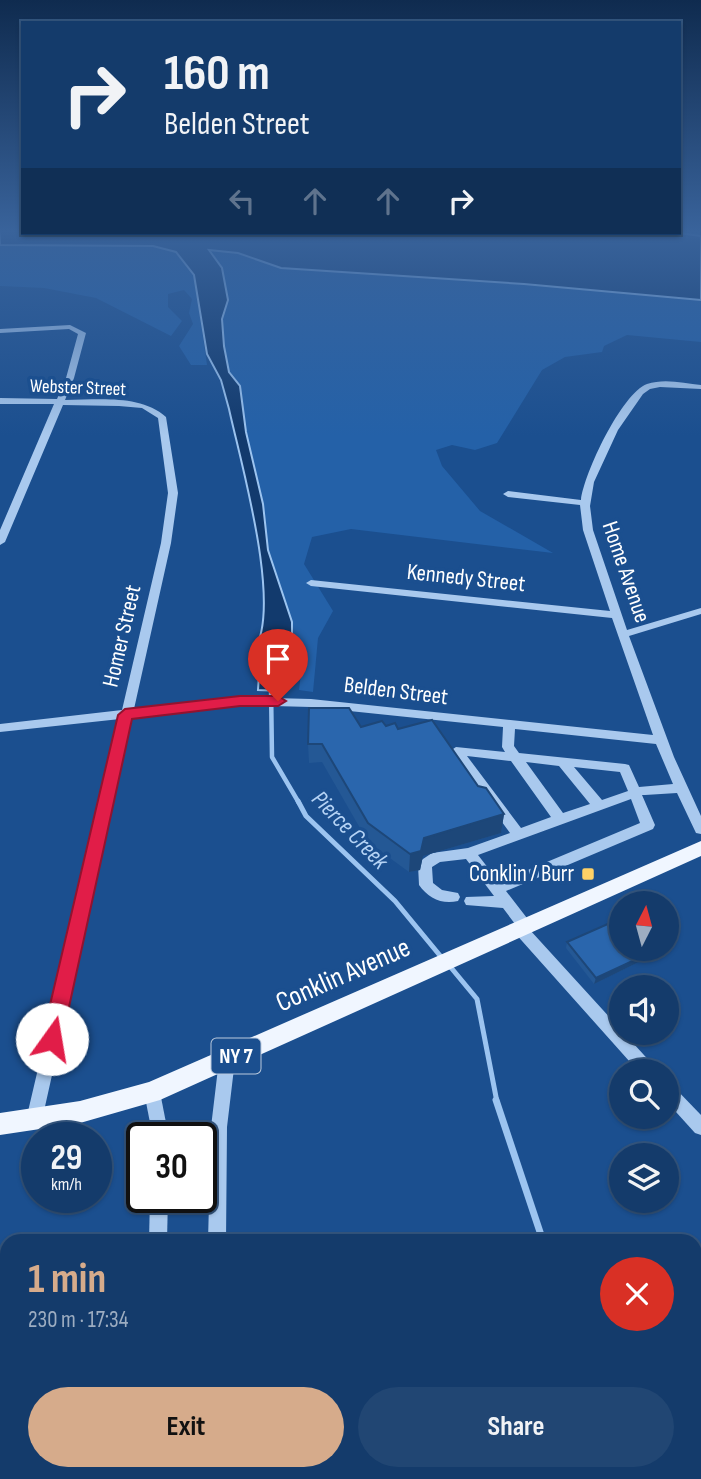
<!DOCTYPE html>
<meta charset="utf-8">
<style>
body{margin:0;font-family:"Sofia Sans Condensed",sans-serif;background:#214673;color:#f1f3f6;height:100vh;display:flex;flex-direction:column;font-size:26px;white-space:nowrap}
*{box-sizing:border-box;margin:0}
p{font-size:23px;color:#9dadc1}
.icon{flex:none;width:38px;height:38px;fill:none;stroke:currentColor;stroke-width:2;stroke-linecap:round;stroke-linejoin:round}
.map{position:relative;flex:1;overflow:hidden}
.drawer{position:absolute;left:0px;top:1234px;width:702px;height:247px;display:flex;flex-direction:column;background:#143b6b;border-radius:21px 21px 0 0;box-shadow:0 2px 5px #0004,0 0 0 2px #33557e}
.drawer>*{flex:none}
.banner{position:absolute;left:21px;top:21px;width:660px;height:214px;border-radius:0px;box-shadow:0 2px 5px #0004,0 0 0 2px #33557e;background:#143b6b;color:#f1f3f6;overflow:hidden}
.needle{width:46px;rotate:6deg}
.tools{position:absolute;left:609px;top:891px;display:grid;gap:14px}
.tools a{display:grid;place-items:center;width:70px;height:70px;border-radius:50%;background:#143b6b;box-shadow:0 2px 5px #0004,0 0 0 2px #33557e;font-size:35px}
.speed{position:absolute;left:21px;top:1122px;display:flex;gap:14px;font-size:35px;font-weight:700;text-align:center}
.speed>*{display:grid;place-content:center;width:91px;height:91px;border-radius:50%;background:#143b6b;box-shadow:0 2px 5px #0004,0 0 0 2px #33557e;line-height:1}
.speed small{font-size:18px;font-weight:400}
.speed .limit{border:4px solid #111;border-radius:10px;background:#fff;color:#111}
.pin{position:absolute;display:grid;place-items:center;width:60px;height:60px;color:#fff;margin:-72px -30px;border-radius:50% 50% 50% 0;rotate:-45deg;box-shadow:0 0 7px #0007}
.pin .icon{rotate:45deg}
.me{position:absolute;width:77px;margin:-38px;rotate:13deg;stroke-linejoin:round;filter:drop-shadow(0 0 5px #0008)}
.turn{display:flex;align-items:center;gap:24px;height:147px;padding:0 28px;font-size:32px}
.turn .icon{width:91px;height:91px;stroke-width:2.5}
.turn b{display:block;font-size:49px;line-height:60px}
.lanes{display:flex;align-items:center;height:66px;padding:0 28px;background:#0003;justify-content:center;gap:35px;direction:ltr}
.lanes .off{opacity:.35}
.round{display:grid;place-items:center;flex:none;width:74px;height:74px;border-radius:37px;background:#214673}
.headline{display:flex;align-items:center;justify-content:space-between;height:119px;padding:0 28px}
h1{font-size:42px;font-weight:700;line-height:52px;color:#d6ab8b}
.primary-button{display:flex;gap:14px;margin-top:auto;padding:14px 28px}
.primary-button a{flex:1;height:80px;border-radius:42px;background:#d6ab8b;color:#111;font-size:28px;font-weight:700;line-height:80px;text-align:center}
.primary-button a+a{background:#214673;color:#f1f3f6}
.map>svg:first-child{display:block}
.green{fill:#2461a8}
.water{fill:#123a6d;stroke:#9cc4f0;stroke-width:2}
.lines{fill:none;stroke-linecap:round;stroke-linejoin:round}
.stream-far2{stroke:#9cc4f0;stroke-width:4.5}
.stream-far1{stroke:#9cc4f0;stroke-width:5}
.stream{stroke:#9cc4f0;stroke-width:7}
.minor{fill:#a9c9ee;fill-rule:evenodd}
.major{fill:#f0f6ff;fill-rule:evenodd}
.wall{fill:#245895}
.shaded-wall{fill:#1d4779}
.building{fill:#2a66ad;stroke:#1d4779;stroke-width:2}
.route{fill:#e11d48;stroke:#92132f;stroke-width:2}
.poi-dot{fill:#ffd166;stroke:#1b4f8f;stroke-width:2.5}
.labels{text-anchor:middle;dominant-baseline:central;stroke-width:7;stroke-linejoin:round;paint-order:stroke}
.far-street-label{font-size:19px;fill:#fff;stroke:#1b4f8f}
.shield{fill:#1b4f8f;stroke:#bbcadd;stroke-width:2}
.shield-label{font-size:21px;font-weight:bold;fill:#fff}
.street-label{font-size:23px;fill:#fff;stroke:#1b4f8f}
.poi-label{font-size:23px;fill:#fff;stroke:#1b4f8f;text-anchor:end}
.water-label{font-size:24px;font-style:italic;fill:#b5d3f5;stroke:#1b4f8f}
.near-street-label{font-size:28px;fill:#fff;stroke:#1b4f8f}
</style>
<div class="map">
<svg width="701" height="1479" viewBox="0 0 701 1479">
<rect width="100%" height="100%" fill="#1b4f8f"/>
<g class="green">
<polygon points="76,243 153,246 176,252 194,275 207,365 191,365 179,346 193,324 189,313 192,299 184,290 168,294 168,307 182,321 171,336 96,298 44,288 0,286 0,245"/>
<polygon points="209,250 238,253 281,268 524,284 701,300 701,342 627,335 604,346 602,352 565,357 542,370 497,443 475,450 452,445 436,450 442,466 480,511 553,553 351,529 312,537 304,564 333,611 318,638 313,692 299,690 302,664 292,658 292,622 268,550 263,504 246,432 240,386 229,372 224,346 222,319 228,300"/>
</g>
<path class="water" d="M0,229h23v4h656l22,3v64l-177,-16 -243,-16 -43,-15 -29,-3 13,18 6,32 -6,19 2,27 5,26 11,14 6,46 17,72 5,46 24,72v35l10,7 -2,10 -16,2 -1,15 -25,-1 2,-30 -7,-8c31,-42 -13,-192 -24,-243l-8,-29 -14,-26 -13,-79 -18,-23 -23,-6 -153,-1z"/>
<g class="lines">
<polyline class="stream-far2" points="271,688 272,757 299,803"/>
<g class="stream-far1">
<polyline points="298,801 306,816 395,901 442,958"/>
<polyline points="448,964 477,999 497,1102"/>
</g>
<g class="stream">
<polyline points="496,1100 543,1241"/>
<polyline points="630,1474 632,1479"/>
</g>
<g class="minor">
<path d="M70,325l16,8 -12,45 -9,22c33,0 75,-6 101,17l12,76 -7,50 -37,166 106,-12 71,2 342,36 -41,-117 -301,-32 -5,-3 5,-3 299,31 -27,-81 -3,-25 -72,-8 -5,-3 5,-3 73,9c3,-27 41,-107 66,-116 17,-6 37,-1 54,1v4l-41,-2 -10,2 -7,5 -25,36 -24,52 -4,24 3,24 34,100 74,-22v6l-72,22 45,121 27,59v18l-5,-1 -19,-40 -32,2h-3l13,30 -2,4 -147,62 24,31 2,4 -2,4 124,136 2,5h-18l-124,-139 -2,-4 3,-4 -12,-16 -37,-3 -2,-4 2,-4 28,-1 -28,-37 -26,3 -8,5 1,16 9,7 16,3 2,4 -2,4c-16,4 -30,-3 -39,-16l-1,-20 2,-4 12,-8 36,-5 42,-15 -60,-82 6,-4 49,5 -3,-5 1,-20 -192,-20 -71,-2 -108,12 -90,403 -2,6 -6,2 -6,-2 -2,-6 94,-401 -120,13v-8l122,-14 39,-167 7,-50 -10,-75 -16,-10 -23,-2 -56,-1 -58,137 -5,3v-15l54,-126h-54v-6l57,1 9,-21 12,-44 -9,-5 -69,4v-4zM515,729l141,15 17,40 -34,3 -10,-22 -4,-1 -106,-11 -5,-7zM467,756l44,5 40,56 -30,11zM526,762l33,4 31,38 -27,9zM574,767l46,5 8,19 -26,9zM631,799l9,24 -141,59 -21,-27z"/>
<polygon points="227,1053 233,1055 235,1060 227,1127 226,1241 208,1241 211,1127 219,1060 221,1055"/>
<polygon points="152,1084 158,1087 160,1092 169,1138 153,1138 144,1092 146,1087"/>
<polygon points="667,1084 673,1086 701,1115 701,1135 695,1133 667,1102"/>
<polygon points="150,1197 168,1197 167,1241 149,1241"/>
<rect x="142" y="1474" width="20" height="5"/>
<rect x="203" y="1474" width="20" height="5"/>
</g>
<polygon class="major" points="701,841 701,856 160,1100 80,1123 0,1135 0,1113 80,1101 149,1082"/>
</g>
<g class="wall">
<polygon points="386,726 398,729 478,786 504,814 501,833 423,856 420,870 409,872 368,842 322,762 309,763 308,744 361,727"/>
<polygon points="621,908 621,948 659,948 657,953 594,984 566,948 567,942 610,923 614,911"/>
</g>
<g class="shaded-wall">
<polygon points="504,814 501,833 423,856 420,870 409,872 410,854 424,838"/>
<polygon points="641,948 659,948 657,953 594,984 596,978 638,958"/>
</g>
<g class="building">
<polygon points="309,708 349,708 361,727 382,721 386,726 395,723 398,729 432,720 478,786 486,788 504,814 424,838 421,851 410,854 368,823 322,744 308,744"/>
<polygon points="621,908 621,920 614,911"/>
<polygon points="610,923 621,936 621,948 632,948 639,958 596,978 567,942"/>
</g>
<linearGradient id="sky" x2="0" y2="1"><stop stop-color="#0f2b4f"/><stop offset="0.53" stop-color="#39639b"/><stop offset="1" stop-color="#39639b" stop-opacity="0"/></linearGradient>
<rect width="701" height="436" fill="url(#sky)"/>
<polygon class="route" points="240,696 278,696 286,701 278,706 240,706 132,719 62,1039 59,1046 52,1048 45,1046 42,1039 118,715 125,709"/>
<rect class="poi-dot" x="581" y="867" width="14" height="14" rx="3.5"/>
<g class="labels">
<g class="far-street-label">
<text transform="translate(78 388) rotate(2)">Webster Street</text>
</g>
<rect class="shield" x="211.5" y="1038.5" width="49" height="35" rx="5"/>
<g class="shield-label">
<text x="236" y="1056">NY 7</text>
</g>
<g class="street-label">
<text transform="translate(626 572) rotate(71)">Home Avenue</text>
<text transform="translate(466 578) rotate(6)">Kennedy Street</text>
<text transform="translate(122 636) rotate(-77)">Homer Street</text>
<text transform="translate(396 691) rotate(7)">Belden Street</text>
</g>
<g class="poi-label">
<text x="574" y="874">Conklin / Burr</text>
</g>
<g class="water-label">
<text transform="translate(350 830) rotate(46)">Pierce Creek</text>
</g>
<g class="near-street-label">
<text transform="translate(343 975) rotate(-24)">Conklin Avenue</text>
</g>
</g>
</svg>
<div class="tools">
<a><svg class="needle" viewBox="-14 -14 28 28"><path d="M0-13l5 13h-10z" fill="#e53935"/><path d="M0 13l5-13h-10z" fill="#9dadc1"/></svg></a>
<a><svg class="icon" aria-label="sound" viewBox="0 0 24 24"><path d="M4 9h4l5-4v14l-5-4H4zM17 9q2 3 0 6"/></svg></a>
<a><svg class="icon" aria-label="search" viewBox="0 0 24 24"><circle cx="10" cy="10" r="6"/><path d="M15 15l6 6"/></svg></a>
<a><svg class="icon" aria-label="layers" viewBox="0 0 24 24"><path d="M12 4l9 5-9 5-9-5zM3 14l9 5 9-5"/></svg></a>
</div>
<div class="speed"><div>29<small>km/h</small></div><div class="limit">30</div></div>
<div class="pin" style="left:278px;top:701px;background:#d93025"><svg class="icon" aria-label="arrive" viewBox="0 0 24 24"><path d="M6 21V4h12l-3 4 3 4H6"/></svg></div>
<svg class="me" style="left:52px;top:1039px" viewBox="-20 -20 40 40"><circle r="19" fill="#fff"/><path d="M0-13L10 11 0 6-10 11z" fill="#e11d48"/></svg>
<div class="banner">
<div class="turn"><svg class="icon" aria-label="right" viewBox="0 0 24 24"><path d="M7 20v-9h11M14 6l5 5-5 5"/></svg><div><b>160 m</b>Belden Street</div></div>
<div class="lanes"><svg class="icon off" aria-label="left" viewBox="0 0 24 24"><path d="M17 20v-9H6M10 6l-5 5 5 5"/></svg><svg class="icon off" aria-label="ahead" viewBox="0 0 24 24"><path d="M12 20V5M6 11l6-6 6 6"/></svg><svg class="icon off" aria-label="ahead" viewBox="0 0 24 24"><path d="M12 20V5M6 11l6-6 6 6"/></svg><svg class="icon" aria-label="right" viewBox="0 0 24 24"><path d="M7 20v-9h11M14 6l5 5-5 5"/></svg></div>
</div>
<section class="drawer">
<div class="headline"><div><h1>1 min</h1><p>230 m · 17:34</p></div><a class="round" style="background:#d93025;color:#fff"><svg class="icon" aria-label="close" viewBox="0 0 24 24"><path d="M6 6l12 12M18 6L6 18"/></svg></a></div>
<div class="primary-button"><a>Exit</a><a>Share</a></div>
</section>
</div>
